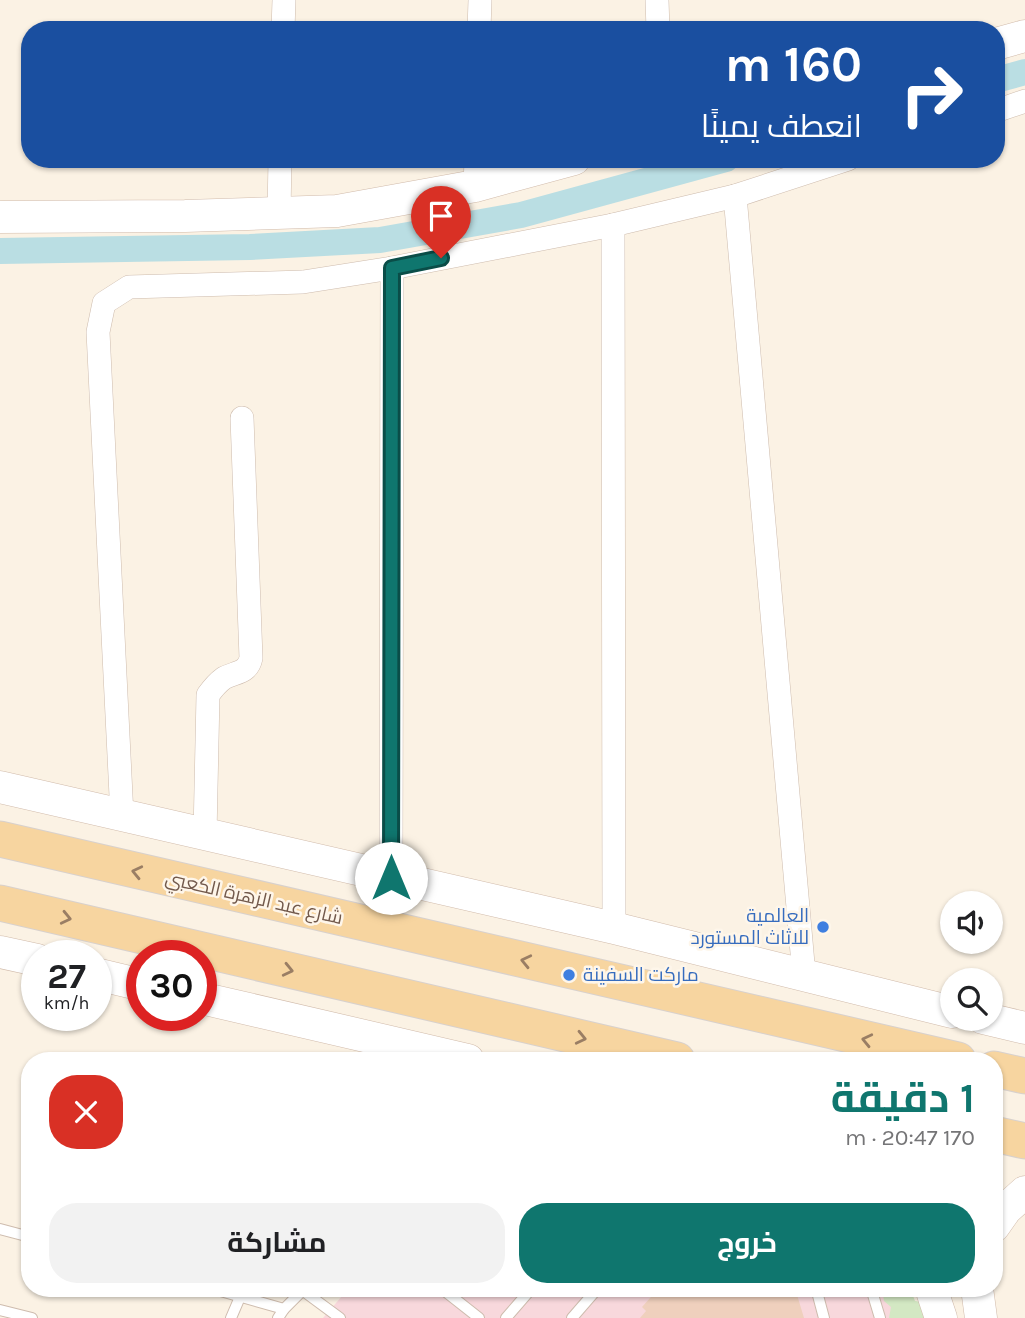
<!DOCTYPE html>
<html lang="ar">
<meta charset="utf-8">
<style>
body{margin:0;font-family:Karla,Cairo,sans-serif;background:#f2f2f2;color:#202124;direction:rtl;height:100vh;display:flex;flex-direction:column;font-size:26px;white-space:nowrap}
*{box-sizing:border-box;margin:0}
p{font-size:23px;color:#757577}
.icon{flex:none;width:38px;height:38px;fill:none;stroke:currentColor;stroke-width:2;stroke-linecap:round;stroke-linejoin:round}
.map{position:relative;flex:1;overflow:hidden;direction:ltr}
.drawer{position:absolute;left:21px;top:1052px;width:982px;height:245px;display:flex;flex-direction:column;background:#fff;border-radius:28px;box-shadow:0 2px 5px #0004;direction:rtl}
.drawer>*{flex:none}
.guide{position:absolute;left:21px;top:21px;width:984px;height:147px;border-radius:28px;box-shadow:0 2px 5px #0004;direction:rtl;background:#1a4fa0;color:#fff;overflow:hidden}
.buttons{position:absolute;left:940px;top:891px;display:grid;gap:14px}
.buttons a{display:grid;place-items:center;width:63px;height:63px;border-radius:50%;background:#fff;box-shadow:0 2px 5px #0004;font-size:35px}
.speed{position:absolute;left:21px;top:940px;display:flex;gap:14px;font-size:35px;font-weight:700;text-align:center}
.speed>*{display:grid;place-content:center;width:91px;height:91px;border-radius:50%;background:#fff;box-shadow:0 2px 5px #0004;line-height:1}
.speed small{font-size:18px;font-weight:400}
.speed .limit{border:10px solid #d22;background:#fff;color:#111}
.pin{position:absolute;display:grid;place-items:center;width:60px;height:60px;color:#fff;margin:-72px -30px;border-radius:50% 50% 50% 0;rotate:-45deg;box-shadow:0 0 7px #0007}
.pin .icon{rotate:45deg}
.me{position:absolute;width:77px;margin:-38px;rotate:0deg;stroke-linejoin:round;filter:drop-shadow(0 0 5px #0008)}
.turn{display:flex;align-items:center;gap:24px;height:147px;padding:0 28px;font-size:32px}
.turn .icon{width:91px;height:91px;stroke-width:2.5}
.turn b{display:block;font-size:49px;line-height:60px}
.round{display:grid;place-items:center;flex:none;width:74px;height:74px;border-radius:28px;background:#f2f2f2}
.overview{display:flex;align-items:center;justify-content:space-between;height:119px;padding:0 28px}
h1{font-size:42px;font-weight:700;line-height:52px;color:#0f766e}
.action{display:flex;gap:14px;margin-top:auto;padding:14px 28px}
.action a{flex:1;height:80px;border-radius:28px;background:#0f766e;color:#fff;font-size:28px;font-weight:700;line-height:80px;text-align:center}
.action a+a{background:#f2f2f2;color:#202124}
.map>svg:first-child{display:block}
.medical{fill:#f8d8dc}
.green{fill:#d3e8c3}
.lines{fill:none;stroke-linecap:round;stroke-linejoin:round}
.canal{stroke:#badee3;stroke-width:26}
.building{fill:#efd0bd}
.lane-casing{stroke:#cebcae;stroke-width:12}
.street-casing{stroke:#cebcae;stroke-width:24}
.secondary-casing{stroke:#d1bbab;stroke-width:33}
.primary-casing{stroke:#d8d1cd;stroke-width:37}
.lane{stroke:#fff;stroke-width:10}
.street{stroke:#fff;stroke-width:23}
.secondary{stroke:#fff;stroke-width:32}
.primary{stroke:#f7d5a0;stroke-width:35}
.oneway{stroke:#9a7e64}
.route-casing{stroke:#0a4d48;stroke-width:18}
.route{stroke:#0f766e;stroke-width:12}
.shop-dot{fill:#3f7fe0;stroke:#fef6ea;stroke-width:2.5}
.labels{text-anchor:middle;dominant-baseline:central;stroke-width:5;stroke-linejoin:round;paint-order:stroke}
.street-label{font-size:19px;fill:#72594b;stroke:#fef6ea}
.shop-label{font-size:19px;fill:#366cbe;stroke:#fef6ea;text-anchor:end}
</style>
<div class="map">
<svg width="1025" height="1318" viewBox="0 0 1025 1318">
<rect width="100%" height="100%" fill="#fbf2e4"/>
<polygon class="medical" points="349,1288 891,1288 900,1318 323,1318"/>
<polygon class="green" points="882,1288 910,1288 915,1301 922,1302 928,1318 889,1318 891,1307 884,1301"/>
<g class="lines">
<g class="canal">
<polyline points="996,80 1025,72"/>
<polyline points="0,251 250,247 380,240 521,215 726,159"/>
</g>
</g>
<polygon class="building" points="659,1288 795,1288 804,1318 640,1318 646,1311 642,1307"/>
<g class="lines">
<defs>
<g id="lane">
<polyline points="0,1229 30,1237"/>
<polyline points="210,1288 284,1309"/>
<polyline points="441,1288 479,1318"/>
<polyline points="816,1288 824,1318"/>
<polyline points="871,1288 880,1318"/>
<polyline points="302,1290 340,1318"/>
<polyline points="0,1310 32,1318"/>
<polyline points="231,1318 240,1297"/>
<polyline points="278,1318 284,1309 305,1288"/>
<polyline points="506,1318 532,1288"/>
<polyline points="572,1318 598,1288"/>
</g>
<g id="street">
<polyline points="657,0 658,30"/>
<polyline points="283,30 284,0"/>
<polyline points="479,30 480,0"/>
<polyline points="996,111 1025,101"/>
<polyline points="475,186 476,159"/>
<polyline points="735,196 804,975"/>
<polyline points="279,213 280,159"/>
<polyline points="613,225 614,928"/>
<polyline points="122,816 98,332 104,303 129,287 303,282 392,268 613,225 735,196 848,159"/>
<path d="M205,835l3,-140c5,-7 9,-12 16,-17 12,-6 24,-5 27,-20l-9,-240"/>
<polyline points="391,878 392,268"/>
</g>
<g id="secondary">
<polyline points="996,44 1025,36"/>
<polyline points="0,217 185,216 337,211 475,186 574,159"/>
<polyline points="0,787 614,928 952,1012"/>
<polyline points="0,952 37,960"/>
<polyline points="96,974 142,985"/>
<polyline points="201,998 468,1060"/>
<polyline points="983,1018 1025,1028"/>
<polyline points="994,1226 1006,1209 1025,1192"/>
<polyline points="931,1288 941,1318"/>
<polyline points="977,1288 981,1318"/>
</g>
<g id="primary">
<polyline points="0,839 958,1060"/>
<polyline points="0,903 677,1060"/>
<polyline points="994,1069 1025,1076"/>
<polyline points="994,1134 1025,1141"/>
</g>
</defs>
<use href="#lane" class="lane-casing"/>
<use href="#street" class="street-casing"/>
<use href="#secondary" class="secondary-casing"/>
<use href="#primary" class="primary-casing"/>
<use href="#lane" class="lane"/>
<use href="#street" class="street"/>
<use href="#secondary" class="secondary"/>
<use href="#primary" class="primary"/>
</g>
<defs><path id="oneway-chevron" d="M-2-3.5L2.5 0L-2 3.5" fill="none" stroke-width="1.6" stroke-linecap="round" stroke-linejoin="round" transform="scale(1.75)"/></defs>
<g class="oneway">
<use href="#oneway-chevron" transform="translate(137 872) rotate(-167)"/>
<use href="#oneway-chevron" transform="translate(66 918) rotate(13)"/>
<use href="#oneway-chevron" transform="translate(526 961) rotate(-167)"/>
<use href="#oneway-chevron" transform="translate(288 970) rotate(13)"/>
<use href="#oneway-chevron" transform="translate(581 1038) rotate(13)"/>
<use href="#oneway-chevron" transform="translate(867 1040) rotate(-167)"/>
</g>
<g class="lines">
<defs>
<polyline id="route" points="391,878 392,268 441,258"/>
</defs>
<use href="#route" class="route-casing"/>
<use href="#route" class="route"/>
</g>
<g class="shop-dot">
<circle cx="823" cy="927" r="7"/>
<circle cx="569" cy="975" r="7"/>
</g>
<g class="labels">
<g class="street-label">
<text transform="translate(254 898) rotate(13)">شارع عبد الزهرة الكعبي</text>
</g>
<g class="shop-label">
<text x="809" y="916">العالمية<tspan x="809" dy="22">للاثاث المستورد</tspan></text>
<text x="583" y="975" text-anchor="start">ماركت السفينة</text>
</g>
</g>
</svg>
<div class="buttons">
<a><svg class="icon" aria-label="sound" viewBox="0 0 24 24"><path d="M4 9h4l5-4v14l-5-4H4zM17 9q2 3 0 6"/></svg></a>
<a><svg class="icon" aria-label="search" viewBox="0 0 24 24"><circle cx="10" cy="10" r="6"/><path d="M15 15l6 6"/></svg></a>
</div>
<div class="speed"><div>27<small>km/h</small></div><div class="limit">30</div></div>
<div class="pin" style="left:441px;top:258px;background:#d93025"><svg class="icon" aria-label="arrive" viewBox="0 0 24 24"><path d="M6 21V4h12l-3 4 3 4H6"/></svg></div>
<svg class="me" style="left:391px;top:878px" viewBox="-20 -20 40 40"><circle r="19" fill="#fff"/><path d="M0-13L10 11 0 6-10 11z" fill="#0f766e"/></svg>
<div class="guide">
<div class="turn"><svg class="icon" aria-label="right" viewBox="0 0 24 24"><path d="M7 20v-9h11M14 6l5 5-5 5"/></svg><div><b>160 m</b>انعطف يمينًا</div></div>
</div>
<section class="drawer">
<div class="overview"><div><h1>1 دقيقة</h1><p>170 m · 20:47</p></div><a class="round" style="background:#d93025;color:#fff"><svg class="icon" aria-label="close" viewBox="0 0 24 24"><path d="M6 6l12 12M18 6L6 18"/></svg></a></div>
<div class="action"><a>خروج</a><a>مشاركة</a></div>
</section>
</div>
